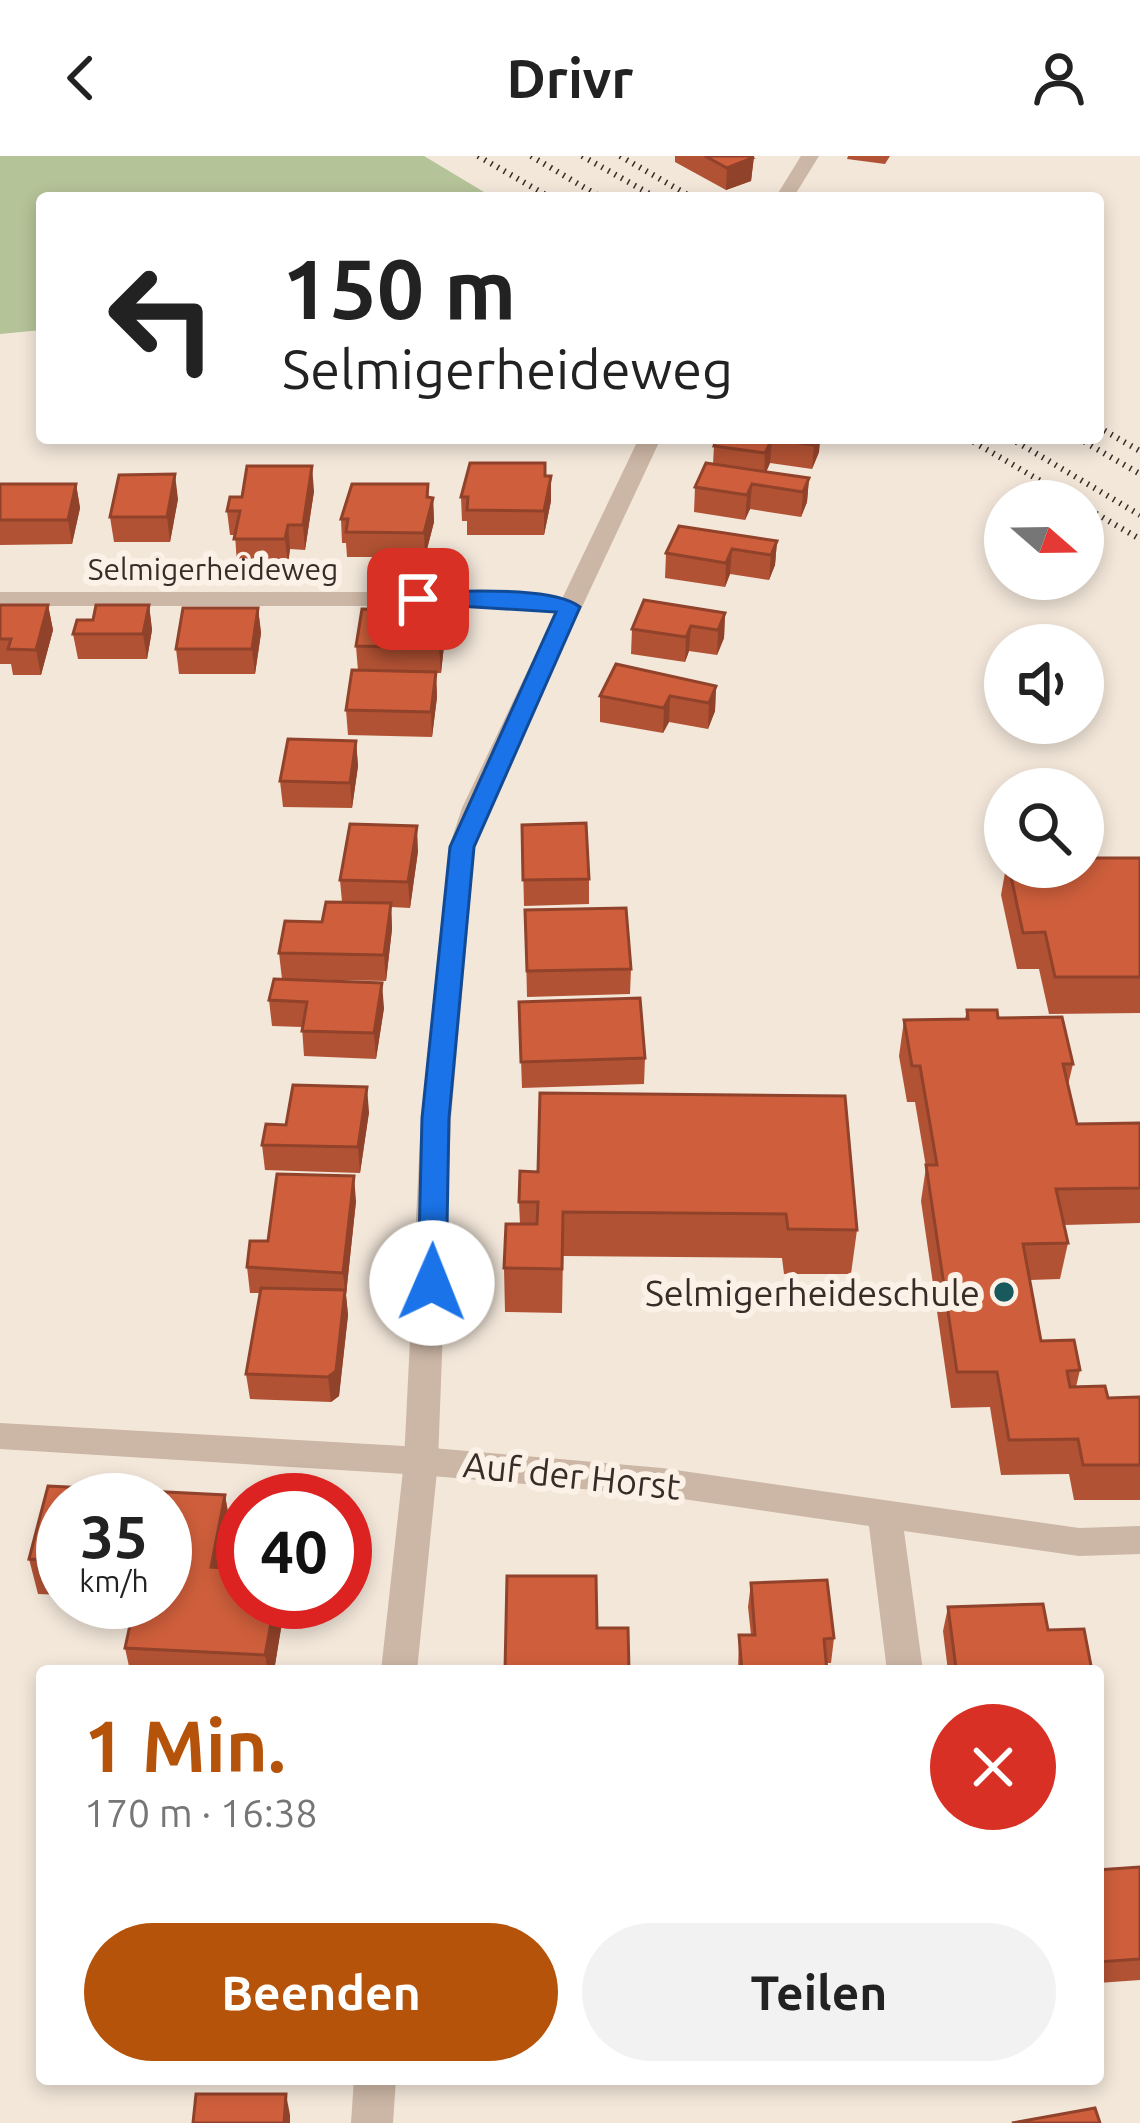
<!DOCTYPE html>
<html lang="de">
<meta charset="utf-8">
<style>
body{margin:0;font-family:Ubuntu,sans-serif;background:#f2f2f2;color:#222;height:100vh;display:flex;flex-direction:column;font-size:45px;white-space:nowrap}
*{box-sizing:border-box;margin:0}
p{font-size:39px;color:#767676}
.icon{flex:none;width:66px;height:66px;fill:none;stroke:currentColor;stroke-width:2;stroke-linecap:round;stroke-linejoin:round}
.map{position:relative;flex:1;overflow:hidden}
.details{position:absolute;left:36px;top:1509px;width:1068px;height:420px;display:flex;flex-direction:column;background:#fff;border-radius:12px;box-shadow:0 6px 18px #0003}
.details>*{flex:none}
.banner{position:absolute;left:36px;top:36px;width:1068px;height:252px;border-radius:12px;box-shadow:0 6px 18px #0003;background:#fff;color:#222;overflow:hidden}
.needle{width:78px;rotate:110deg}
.tools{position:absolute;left:984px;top:324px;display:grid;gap:24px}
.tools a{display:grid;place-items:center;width:120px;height:120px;border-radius:50%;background:#fff;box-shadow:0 6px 18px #0003;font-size:60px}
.speed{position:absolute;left:36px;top:1317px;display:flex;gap:24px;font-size:60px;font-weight:700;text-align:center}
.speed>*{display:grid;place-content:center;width:156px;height:156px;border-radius:50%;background:#fff;box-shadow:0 6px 18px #0003;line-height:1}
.speed small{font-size:30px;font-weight:400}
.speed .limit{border:18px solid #d22;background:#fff;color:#111}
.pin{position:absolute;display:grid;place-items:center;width:102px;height:102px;color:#fff;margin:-51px;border-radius:24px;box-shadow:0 6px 18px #0006}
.me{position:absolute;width:132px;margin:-66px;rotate:1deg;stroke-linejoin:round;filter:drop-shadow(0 0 9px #0008)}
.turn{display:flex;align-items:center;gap:42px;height:252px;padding:0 48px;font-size:54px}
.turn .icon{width:156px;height:156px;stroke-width:2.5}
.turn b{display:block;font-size:84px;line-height:102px}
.round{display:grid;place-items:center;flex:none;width:126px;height:126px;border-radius:63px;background:#f2f2f2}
.headline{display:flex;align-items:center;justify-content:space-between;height:204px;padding:0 48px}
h1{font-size:72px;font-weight:700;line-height:90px;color:#b45309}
.cta{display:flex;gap:24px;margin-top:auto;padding:24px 48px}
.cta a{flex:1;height:138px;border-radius:72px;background:#b45309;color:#fff;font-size:48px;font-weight:700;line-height:138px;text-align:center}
.cta a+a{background:#f2f2f2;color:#222}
header{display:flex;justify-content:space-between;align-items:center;height:156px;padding:0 48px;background:#fff;font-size:54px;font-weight:700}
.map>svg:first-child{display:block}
.green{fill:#b5c398}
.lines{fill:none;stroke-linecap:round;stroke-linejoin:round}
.minor{fill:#ccb6a5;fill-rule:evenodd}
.tertiary{fill:#ccb6a5;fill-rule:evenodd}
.rail{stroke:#372c27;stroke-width:6;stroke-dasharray:1.5 6;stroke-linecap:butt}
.wall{fill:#b25234}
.shaded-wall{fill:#91422a}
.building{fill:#cf5f3c;stroke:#91422a;stroke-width:3}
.route{fill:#1a73e8;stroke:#114b97;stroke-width:3}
.poi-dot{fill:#19585c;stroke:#fbf1e6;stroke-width:4.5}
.labels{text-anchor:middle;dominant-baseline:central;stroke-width:12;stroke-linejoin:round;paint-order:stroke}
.far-street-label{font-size:30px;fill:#372c27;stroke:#fbf1e6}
.poi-label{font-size:36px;fill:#372c27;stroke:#fbf1e6;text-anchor:end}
.street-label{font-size:36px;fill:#372c27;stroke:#fbf1e6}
</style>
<header><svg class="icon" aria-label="back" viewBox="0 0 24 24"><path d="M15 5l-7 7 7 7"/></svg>Drivr<svg class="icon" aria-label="person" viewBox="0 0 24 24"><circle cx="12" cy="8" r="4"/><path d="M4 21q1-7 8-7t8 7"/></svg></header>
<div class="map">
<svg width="1140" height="1967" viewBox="0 0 1140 1967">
<rect width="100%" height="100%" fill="#f3e7da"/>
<polygon class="green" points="0,0 424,0 494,42 42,42 42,174 0,178"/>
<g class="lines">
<g class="minor">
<polygon points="0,436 504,436 569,444 581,451 569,458 504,450 0,450"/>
<polygon points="0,1267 421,1291 662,1312 1079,1372 1140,1370 1140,1398 1079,1400 904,1375 923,1515 887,1515 869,1370 662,1340 421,1319 0,1293"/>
</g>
<g class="tertiary">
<polygon points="801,0 819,0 793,42 775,42"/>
<polygon points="639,282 661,282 488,652 475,691 451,962 438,1305 417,1515 381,1515 404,1305 421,962 449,691 462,652"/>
<polygon points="354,1923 396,1923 393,1967 351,1967"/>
</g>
<g class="rail">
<polyline points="478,0 551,42"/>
<polyline points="531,0 602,42"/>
<polyline points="582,0 657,42"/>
<polyline points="620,0 693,42"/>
<polyline points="1098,271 1140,295"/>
<polyline points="967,282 1075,345"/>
<polyline points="1010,282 1140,359"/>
<polyline points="1078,282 1140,318"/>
<polyline points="1083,350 1140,383"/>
</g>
</g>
<g class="wall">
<polygon points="675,0 754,0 751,25 726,34 675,6"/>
<polygon points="848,0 890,0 885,8 847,3"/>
<polygon points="717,282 820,282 819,296 812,313 770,307 766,316 809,322 807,346 801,361 750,353 745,364 694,356 695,331 713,308 714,290"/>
<polygon points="545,320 551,320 551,345 544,379 467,379 467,365 462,365 461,341"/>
<polygon points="0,328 76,328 80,352 72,388 0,389"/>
<polygon points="314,335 305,394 290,393 288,408 237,408 235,379 230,379 227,355"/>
<polygon points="429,341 433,342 434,366 425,401 347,401 346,387 342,387 341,363"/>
<polygon points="178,343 170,386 114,386 110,361"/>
<polygon points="777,385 775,409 769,424 730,418 725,431 665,422 666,397"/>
<polygon points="0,449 48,449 53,474 41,519 13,519 11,508 0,508"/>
<polygon points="149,449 152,474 147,503 78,503 73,478 93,464"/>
<polygon points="258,452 261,477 255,518 179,518 176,493"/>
<polygon points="444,455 445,480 441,517 436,517 437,541 432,581 348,579 346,554 358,515 356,490"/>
<polygon points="725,457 724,482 717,499 689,495 685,506 631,498 632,473"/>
<polygon points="716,530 715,555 708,573 669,566 663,577 600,566 600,540"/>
<polygon points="356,585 358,610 352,652 283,651 280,625"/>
<polygon points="522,669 589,723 589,748 524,750"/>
<polygon points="418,695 410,752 391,751 392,773 386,825 282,823 279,797 322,766 342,746 340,724"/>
<polygon points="1140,702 1140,857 1049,858 1039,813 1017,813 1001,739 1006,711 1083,711"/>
<polygon points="525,754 631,813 630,838 527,841"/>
<polygon points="274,823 384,852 376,903 304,900 302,871 272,870 269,844"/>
<polygon points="519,846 645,902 644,928 522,932"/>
<polygon points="967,854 998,862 1073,908 1068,929 1077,968 1140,967 1140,1067 1064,1069 1068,1087 1060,1123 1030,1124 1041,1185 1080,1214 1076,1231 1108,1242 1140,1241 1140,1344 1074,1344 1069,1318 1001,1319 990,1251 951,1252 921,1045 926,1011 915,946 907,946 899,900 904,864 965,863"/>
<polygon points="540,937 857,1074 851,1118 784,1118 782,1102 563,1100 562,1157 505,1156 504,1112 520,1068 519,1046 538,1016"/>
<polygon points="369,956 360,1017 265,1014 262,989 286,969"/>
<polygon points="356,1045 346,1139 348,1159 339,1240 331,1246 250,1243 246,1218 260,1137 250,1137 247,1111 268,1085"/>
<polygon points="48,1330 225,1339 231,1374 224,1412 243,1413 243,1446 285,1446 274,1515 130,1515 125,1492 135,1446 165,1446 165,1344 63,1344 63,1439 38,1438 29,1403"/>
<polygon points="751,1427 834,1482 831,1507 826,1507 827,1515 738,1515 739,1479 751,1479 748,1451"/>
<polygon points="948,1451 1048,1474 1092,1515 948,1515 943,1475"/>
<polygon points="1140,1711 1140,1824 1098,1827 1098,1714"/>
</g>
<g class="shaded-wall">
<polygon points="746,0 754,0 751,25 726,34 727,12"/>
<polygon points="817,282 820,282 819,296 812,313 814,289"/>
<polygon points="772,283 770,307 764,321 765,297"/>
<polygon points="312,310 314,335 305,394 303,369"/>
<polygon points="175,318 178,343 170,386 167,361"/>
<polygon points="551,320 551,345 544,379 544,355"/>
<polygon points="809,322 807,346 801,361 803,336"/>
<polygon points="76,328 80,352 72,388 68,364"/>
<polygon points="428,328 429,353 433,342 434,366 425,401 424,377"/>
<polygon points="752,328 750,353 745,364 747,339"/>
<polygon points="288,369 290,393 288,408 285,383"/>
<polygon points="777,385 775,409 769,424 771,399"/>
<polygon points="732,393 730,418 725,431 726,407"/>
<polygon points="48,449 53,474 41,519 36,494"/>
<polygon points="149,449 152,474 147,503 143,478"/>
<polygon points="258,452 261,477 255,518 252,493"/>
<polygon points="444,455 445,480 441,517 439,492"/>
<polygon points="725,457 724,482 717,499 718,474"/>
<polygon points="691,470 689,495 685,506 686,481"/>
<polygon points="436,516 437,541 432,581 431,556"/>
<polygon points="716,530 715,555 708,573 709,547"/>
<polygon points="670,540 669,566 663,577 664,552"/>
<polygon points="356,585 358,610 352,652 350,627"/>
<polygon points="417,670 418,695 410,752 408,726"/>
<polygon points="391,747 392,773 386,825 384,799"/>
<polygon points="382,827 384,852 376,903 374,877"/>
<polygon points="367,931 369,956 360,1017 358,991"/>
<polygon points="354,1020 356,1045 346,1139 348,1159 339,1240 331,1246 328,1221 345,1137 343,1117"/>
<polygon points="225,1339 231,1374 217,1446 211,1411"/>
<polygon points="275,1446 285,1446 285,1449 274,1515 268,1515 265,1499"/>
<polygon points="286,1938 290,1959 290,1967 284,1967"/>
</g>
<g class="building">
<polygon points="705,0 748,0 752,2 727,12"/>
<polygon points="717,282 817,282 814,289 772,283 765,297 714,290"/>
<polygon points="470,307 545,307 545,320 551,320 544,355 467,354 468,341 461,341"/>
<polygon points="706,307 809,322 803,336 752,328 747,339 695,331"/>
<polygon points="247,310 312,310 303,369 288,369 285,383 234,383 240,355 227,355 230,341 242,341"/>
<polygon points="175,318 167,361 110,361 119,319"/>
<polygon points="0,328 76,328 68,364 0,364"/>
<polygon points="352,328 428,328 427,341 433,342 424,377 346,376 348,363 341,363"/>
<polygon points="679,370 777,385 771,399 732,393 726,407 666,397"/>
<polygon points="644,444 725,457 718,474 691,470 686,481 632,473"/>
<polygon points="0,449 48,449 36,494 8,493 11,483 0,483"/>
<polygon points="96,449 149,449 143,478 73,478 77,464 93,464"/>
<polygon points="183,452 258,452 252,493 176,493"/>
<polygon points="362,453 444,455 439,492 356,490"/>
<polygon points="616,508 716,530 709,547 670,540 664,552 600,540"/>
<polygon points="352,514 436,516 431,556 346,554"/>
<polygon points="288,583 356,585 350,627 280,625"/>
<polygon points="586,667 589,723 523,724 522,669"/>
<polygon points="350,668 417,670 408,726 340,724"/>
<polygon points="1083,702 1140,702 1140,821 1055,821 1045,776 1023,777 1009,711 1083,711"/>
<polygon points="326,746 391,747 384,799 279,797 285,765 322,766"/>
<polygon points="626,752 631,813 527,815 525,754"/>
<polygon points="274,823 382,827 374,877 302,875 307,846 269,844"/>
<polygon points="640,842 645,902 521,906 519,846"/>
<polygon points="967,854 997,854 998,862 1062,861 1073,908 1063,908 1077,968 1140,967 1140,1032 1056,1033 1068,1087 1023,1088 1041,1185 1074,1184 1080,1214 1067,1215 1070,1231 1105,1230 1108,1242 1140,1241 1140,1309 1083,1309 1078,1283 1009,1284 997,1216 957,1216 926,1009 937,1009 920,910 912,910 904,864 968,863"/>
<polygon points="293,929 367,931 358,991 262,989 266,968 286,969"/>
<polygon points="540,937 845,940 857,1074 788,1073 786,1058 563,1056 562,1113 504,1112 506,1068 537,1068 538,1046 519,1046 520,1015 538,1016"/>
<polygon points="277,1018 354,1020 343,1117 247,1111 250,1085 268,1085"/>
<polygon points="261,1132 345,1134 336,1215 328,1221 246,1218"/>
<polygon points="48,1330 225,1339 211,1411 243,1413 243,1446 275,1446 265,1499 125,1492 135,1446 165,1446 165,1344 63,1344 63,1405 29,1403"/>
<polygon points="507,1420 596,1420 597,1472 628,1472 629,1515 505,1515"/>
<polygon points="827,1424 834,1482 824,1483 827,1515 742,1515 739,1479 755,1479 751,1427"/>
<polygon points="1043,1448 1048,1474 1084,1473 1092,1515 975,1515 975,1512 956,1512 948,1451"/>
<polygon points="1140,1711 1140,1803 1098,1806 1098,1714"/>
<polygon points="196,1938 286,1938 284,1967 193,1967"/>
<polygon points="1095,1952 1100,1967 1012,1967"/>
</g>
<path class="route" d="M418,436c38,0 134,-7 162,15l-106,240 -25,271 -3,165 -14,11 -14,-11 4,-165 28,-271 106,-235 -145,-9 -3,-4z"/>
<circle class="poi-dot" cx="1004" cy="1136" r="12"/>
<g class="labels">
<g class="far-street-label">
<text x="213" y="413">Selmigerheideweg</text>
</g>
<g class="poi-label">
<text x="980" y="1136">Selmigerheideschule</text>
</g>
<g class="street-label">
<text transform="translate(572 1319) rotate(6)">Auf der Horst</text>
</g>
</g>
</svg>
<div class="tools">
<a><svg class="needle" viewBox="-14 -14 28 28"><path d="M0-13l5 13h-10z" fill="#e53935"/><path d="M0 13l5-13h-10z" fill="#767676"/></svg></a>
<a><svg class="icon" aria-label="sound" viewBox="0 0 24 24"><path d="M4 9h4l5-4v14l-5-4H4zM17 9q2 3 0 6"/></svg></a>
<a><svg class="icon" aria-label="search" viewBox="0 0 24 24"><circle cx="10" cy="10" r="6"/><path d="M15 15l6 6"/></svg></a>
</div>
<div class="speed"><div>35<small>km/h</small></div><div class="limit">40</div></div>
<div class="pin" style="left:418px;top:443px;background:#d93025"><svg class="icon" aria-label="arrive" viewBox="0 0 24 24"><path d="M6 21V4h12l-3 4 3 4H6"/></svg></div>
<svg class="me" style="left:432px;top:1127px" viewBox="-20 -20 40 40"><circle r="19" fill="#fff"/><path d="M0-13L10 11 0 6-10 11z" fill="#1a73e8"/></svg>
<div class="banner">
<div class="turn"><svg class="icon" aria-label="left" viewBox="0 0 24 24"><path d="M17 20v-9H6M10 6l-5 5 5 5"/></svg><div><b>150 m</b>Selmigerheideweg</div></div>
</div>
<section class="details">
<div class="headline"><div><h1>1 Min.</h1><p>170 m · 16:38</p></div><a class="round" style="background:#d93025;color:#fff"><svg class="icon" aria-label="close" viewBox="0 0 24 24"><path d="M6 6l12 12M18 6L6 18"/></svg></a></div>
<div class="cta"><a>Beenden</a><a>Teilen</a></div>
</section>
</div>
